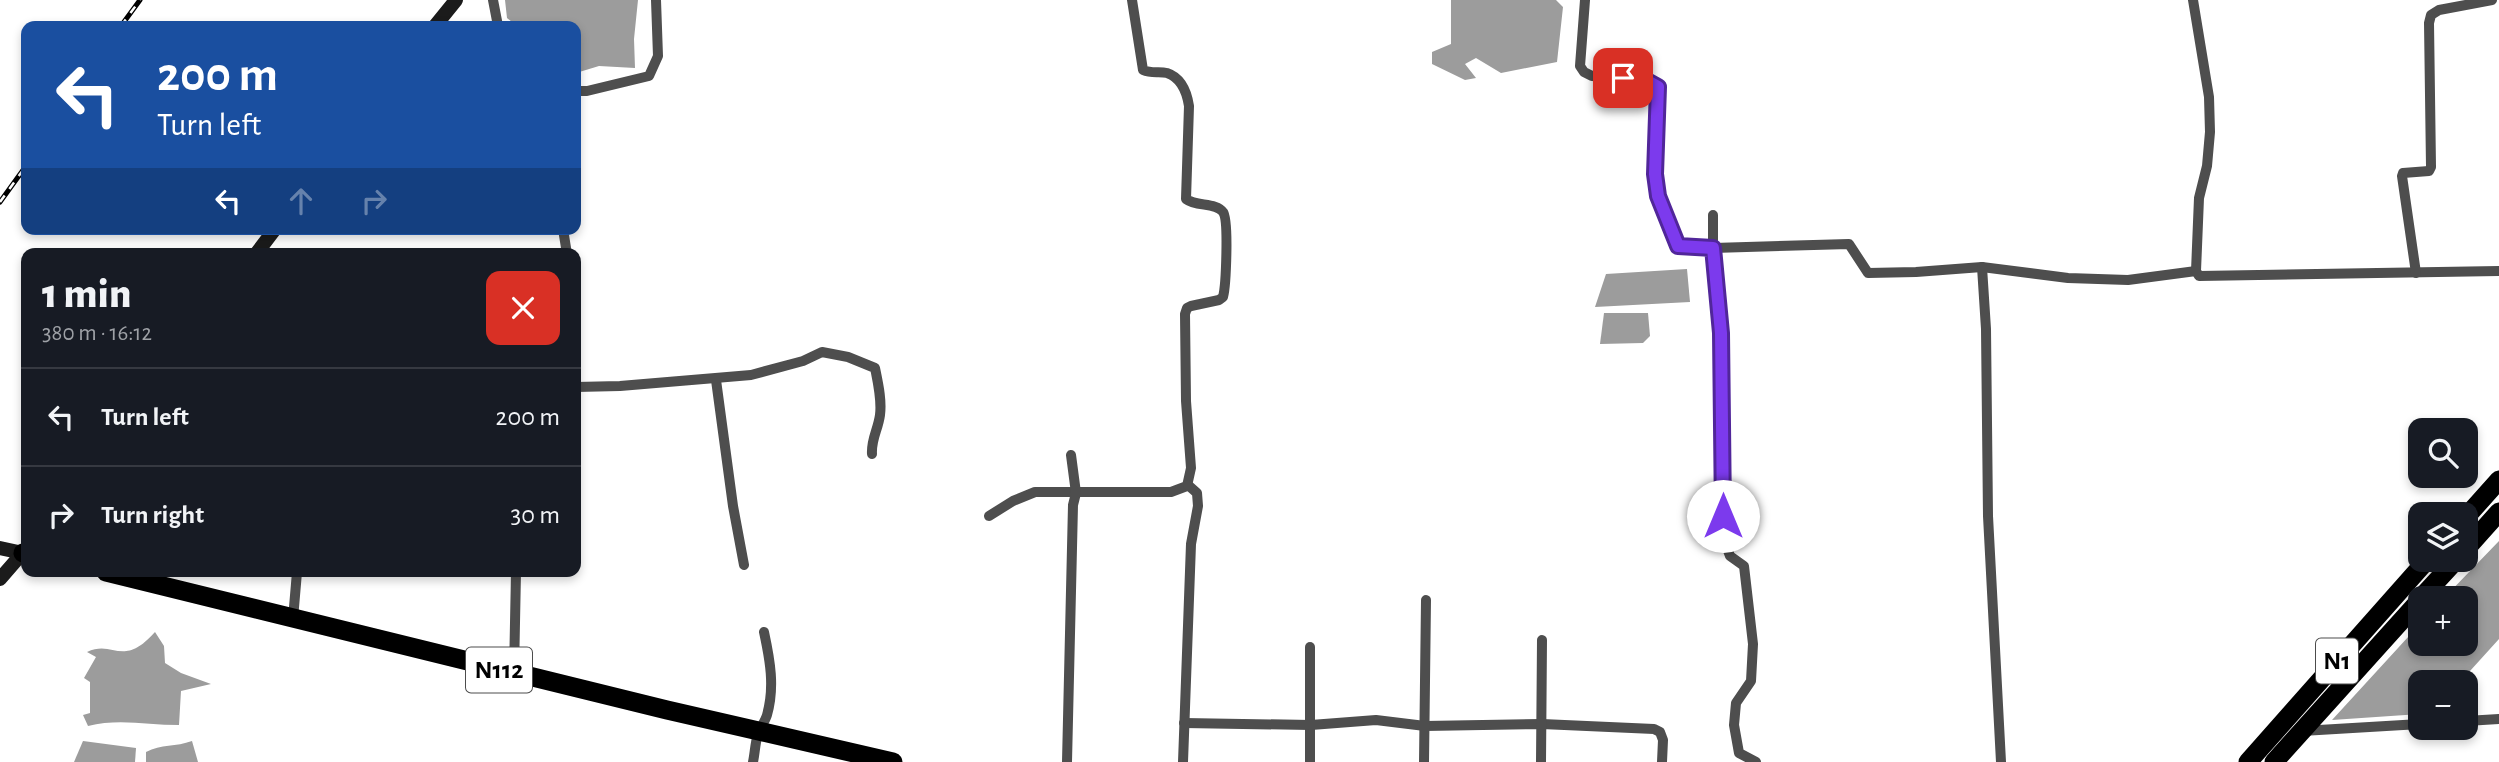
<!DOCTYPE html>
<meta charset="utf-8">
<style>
body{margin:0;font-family:"Alegreya Sans",sans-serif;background:#242831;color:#f1f3f6;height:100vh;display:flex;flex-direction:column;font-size:26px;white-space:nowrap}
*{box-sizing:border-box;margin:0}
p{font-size:23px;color:#9ea1a6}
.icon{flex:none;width:38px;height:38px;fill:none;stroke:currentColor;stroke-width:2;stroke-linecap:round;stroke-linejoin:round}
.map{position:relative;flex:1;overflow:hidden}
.sheet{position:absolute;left:21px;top:248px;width:560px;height:329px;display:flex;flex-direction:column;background:#171b24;border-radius:14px;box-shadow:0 4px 10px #0003}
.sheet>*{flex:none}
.top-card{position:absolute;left:21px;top:21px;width:560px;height:214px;border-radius:14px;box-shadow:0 4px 10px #0003;background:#1a4fa0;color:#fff;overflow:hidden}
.tools{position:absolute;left:2408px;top:418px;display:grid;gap:14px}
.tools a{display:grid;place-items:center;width:70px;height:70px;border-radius:14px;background:#171b24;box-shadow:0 4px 10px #0003;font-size:35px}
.pin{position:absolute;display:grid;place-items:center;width:60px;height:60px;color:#fff;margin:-30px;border-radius:14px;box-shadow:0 4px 10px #0006}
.me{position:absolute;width:77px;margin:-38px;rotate:0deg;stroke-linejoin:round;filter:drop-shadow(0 0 5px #0008)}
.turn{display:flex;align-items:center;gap:24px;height:147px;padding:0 21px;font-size:32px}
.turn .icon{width:91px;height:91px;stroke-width:2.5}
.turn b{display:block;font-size:49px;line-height:60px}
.lanes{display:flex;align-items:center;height:66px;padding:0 21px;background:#0003;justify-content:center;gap:35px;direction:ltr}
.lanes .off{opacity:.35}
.round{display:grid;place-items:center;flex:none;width:74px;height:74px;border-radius:14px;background:#242831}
.headline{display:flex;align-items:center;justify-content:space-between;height:119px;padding:0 21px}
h1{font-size:42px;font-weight:800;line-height:52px}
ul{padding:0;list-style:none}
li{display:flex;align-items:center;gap:21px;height:98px;padding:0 21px;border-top:2px solid #363941}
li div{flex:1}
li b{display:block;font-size:26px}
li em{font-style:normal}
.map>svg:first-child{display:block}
.water{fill:#9c9c9c}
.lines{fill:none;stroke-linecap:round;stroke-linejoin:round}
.street{stroke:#4e4e4e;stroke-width:10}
.secondary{stroke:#1b1b1b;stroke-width:14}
.highway{stroke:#000;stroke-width:19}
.rail-casing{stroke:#000;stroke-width:5}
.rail{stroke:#fff;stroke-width:2.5;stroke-dasharray:8;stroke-linecap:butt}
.route-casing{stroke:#51269a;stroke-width:18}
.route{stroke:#7c3aed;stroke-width:12}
.labels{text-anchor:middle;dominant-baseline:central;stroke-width:6;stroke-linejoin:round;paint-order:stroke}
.shield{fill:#fff;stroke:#4c4c4c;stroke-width:2}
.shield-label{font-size:26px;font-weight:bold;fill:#000}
</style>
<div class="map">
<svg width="2499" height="762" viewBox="0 0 2499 762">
<rect width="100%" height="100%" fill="#fff"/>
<g class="water">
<polygon points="505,0 638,0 634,39 635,68 599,66 576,73 576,26 517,26 507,18"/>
<polygon points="1451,0 1556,0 1563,7 1557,62 1501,73 1476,58 1465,64 1476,78 1465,80 1432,64 1432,52 1451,44"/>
<polygon points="1687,269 1690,302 1595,307 1606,274"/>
<polygon points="1604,313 1648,313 1650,336 1643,343 1600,344"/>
<polygon points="2499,541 2499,639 2460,682 2420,682 2420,714 2332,720 2420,624 2420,644 2466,644 2466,598 2444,598"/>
<path d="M155,632l9,14 1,17 16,10 30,11 -30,7 -2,34c-31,0 -61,-7 -91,1l-5,-11 7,-2v-31l-6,-4 12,-21 -9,-5c27,-13 35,17 68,-20z"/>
<polygon points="83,741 136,748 135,762 74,762"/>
<path d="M192,741l6,21h-52v-10c15,-8 30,-5 46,-11z"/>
</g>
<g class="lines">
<g class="street">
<polyline points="493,0 498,26"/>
<polyline points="1585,0 1580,66 1584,72 1592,76 1623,78 1649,82 1658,87 1655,174 1658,196 1678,246 1713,248 1849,244 1868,273 1916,272 1982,267 2068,278 2128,280 2196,271"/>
<polyline points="2193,0 2209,97 2210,132 2207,166 2199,198 2196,271 2199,276 2499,271"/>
<polyline points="576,91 587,91 649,76 658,56 656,0"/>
<polyline points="1713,215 1713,264 1721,333 1723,537 1730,556 1744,566 1753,644 1751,681 1736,703 1734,725 1739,753 1756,762"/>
<polyline points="563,229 567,254"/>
<polyline points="1982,267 1986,329 1988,516 2001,762"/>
<polyline points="2416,273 2402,176 2403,173 2429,171 2431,167 2429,23 2431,15 2439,10 2492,0"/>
<polyline points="716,380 733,506 744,565"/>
<path d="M576,387l44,-1 131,-11 52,-14 19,-9 26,5 27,11c3,15 7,32 5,47 -2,15 -9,24 -8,39"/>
<path d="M989,516l24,-15 22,-9h136l16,-6 4,-18 -5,-67 -1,-87 2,-6 4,-2 28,-6 4,-3c3,-11 6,-77 0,-85 -7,-10 -27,-5 -37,-13l3,-93c-2,-13 -7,-28 -22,-33 -8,-2 -15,1 -24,-3l-11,-70"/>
<polyline points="293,619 297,572"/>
<polyline points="1310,647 1310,762"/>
<polyline points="514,673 516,572"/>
<polyline points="2466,721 2499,719"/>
<polyline points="1184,723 1311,725 1376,720 1425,726 1542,724 1654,729 1660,732 1663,740 1662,762"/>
<polyline points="2302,731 2420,724"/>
<path d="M753,762c2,-9 2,-19 5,-28 2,-7 7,-12 9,-19 8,-28 3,-55 -3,-83"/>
<polyline points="1067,762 1073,505 1076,493 1071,455"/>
<polyline points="1183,762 1191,544 1198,506 1197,493 1188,485"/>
<polyline points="1424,762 1426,600"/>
<polyline points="1541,762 1542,640"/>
</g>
<g class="secondary">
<polyline points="435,26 456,0"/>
<polyline points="256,254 275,229"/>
<polyline points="0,548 23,553"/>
<polyline points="0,579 26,549"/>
</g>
<g class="highway">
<polyline points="2466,517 2499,480"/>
<polyline points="2466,549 2499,512"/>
<polyline points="23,553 26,554"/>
<polyline points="106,572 667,710 893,762"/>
<polyline points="2421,598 2456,560"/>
<polyline points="2248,762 2427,560"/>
<polyline points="2274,762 2420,600"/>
</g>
<defs>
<g id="rail">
<polyline points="121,26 140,0"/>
<polyline points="0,202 26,166"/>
</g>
</defs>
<use href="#rail" class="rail-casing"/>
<use href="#rail" class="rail"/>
</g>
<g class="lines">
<defs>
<polyline id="route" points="1623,78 1649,82 1658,87 1655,174 1658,196 1678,246 1713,248 1721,333 1723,516"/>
</defs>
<use href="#route" class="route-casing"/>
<use href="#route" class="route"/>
</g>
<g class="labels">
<g class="shield">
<rect x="2316" y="638.5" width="42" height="45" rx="5"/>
<rect x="466" y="647.5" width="66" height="45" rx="5"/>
</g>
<g class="shield-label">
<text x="2337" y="661">N1</text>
<text x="499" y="670">N112</text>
</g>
</g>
</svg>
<div class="tools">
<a><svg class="icon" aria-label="search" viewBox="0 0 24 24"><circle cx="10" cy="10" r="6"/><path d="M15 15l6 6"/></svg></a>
<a><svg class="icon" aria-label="layers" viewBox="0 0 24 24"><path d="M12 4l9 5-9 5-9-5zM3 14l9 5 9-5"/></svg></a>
<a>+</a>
<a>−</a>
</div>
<div class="pin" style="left:1623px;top:78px;background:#d93025"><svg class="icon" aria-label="arrive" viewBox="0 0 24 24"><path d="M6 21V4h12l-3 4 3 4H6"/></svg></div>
<svg class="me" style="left:1723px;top:516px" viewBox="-20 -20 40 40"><circle r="19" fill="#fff"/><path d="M0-13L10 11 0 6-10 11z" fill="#7c3aed"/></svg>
<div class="top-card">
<div class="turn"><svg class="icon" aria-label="left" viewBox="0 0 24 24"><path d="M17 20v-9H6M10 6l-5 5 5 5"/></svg><div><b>200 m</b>Turn left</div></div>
<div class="lanes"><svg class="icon" aria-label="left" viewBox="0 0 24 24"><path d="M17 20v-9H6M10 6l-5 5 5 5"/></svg><svg class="icon off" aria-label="ahead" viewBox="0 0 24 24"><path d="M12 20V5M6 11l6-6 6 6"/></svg><svg class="icon off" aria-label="right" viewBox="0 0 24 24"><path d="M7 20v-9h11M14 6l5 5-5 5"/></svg></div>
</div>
<section class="sheet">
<div class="headline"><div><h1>1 min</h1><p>380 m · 16:12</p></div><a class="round" style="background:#d93025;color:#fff"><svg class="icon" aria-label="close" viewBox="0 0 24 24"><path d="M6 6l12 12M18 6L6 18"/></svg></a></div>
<ul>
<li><svg class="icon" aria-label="left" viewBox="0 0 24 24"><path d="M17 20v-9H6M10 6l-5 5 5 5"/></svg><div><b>Turn left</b></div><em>200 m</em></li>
<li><svg class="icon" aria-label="right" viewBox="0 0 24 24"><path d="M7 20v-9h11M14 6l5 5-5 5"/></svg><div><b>Turn right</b></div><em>30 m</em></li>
</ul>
</section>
</div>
